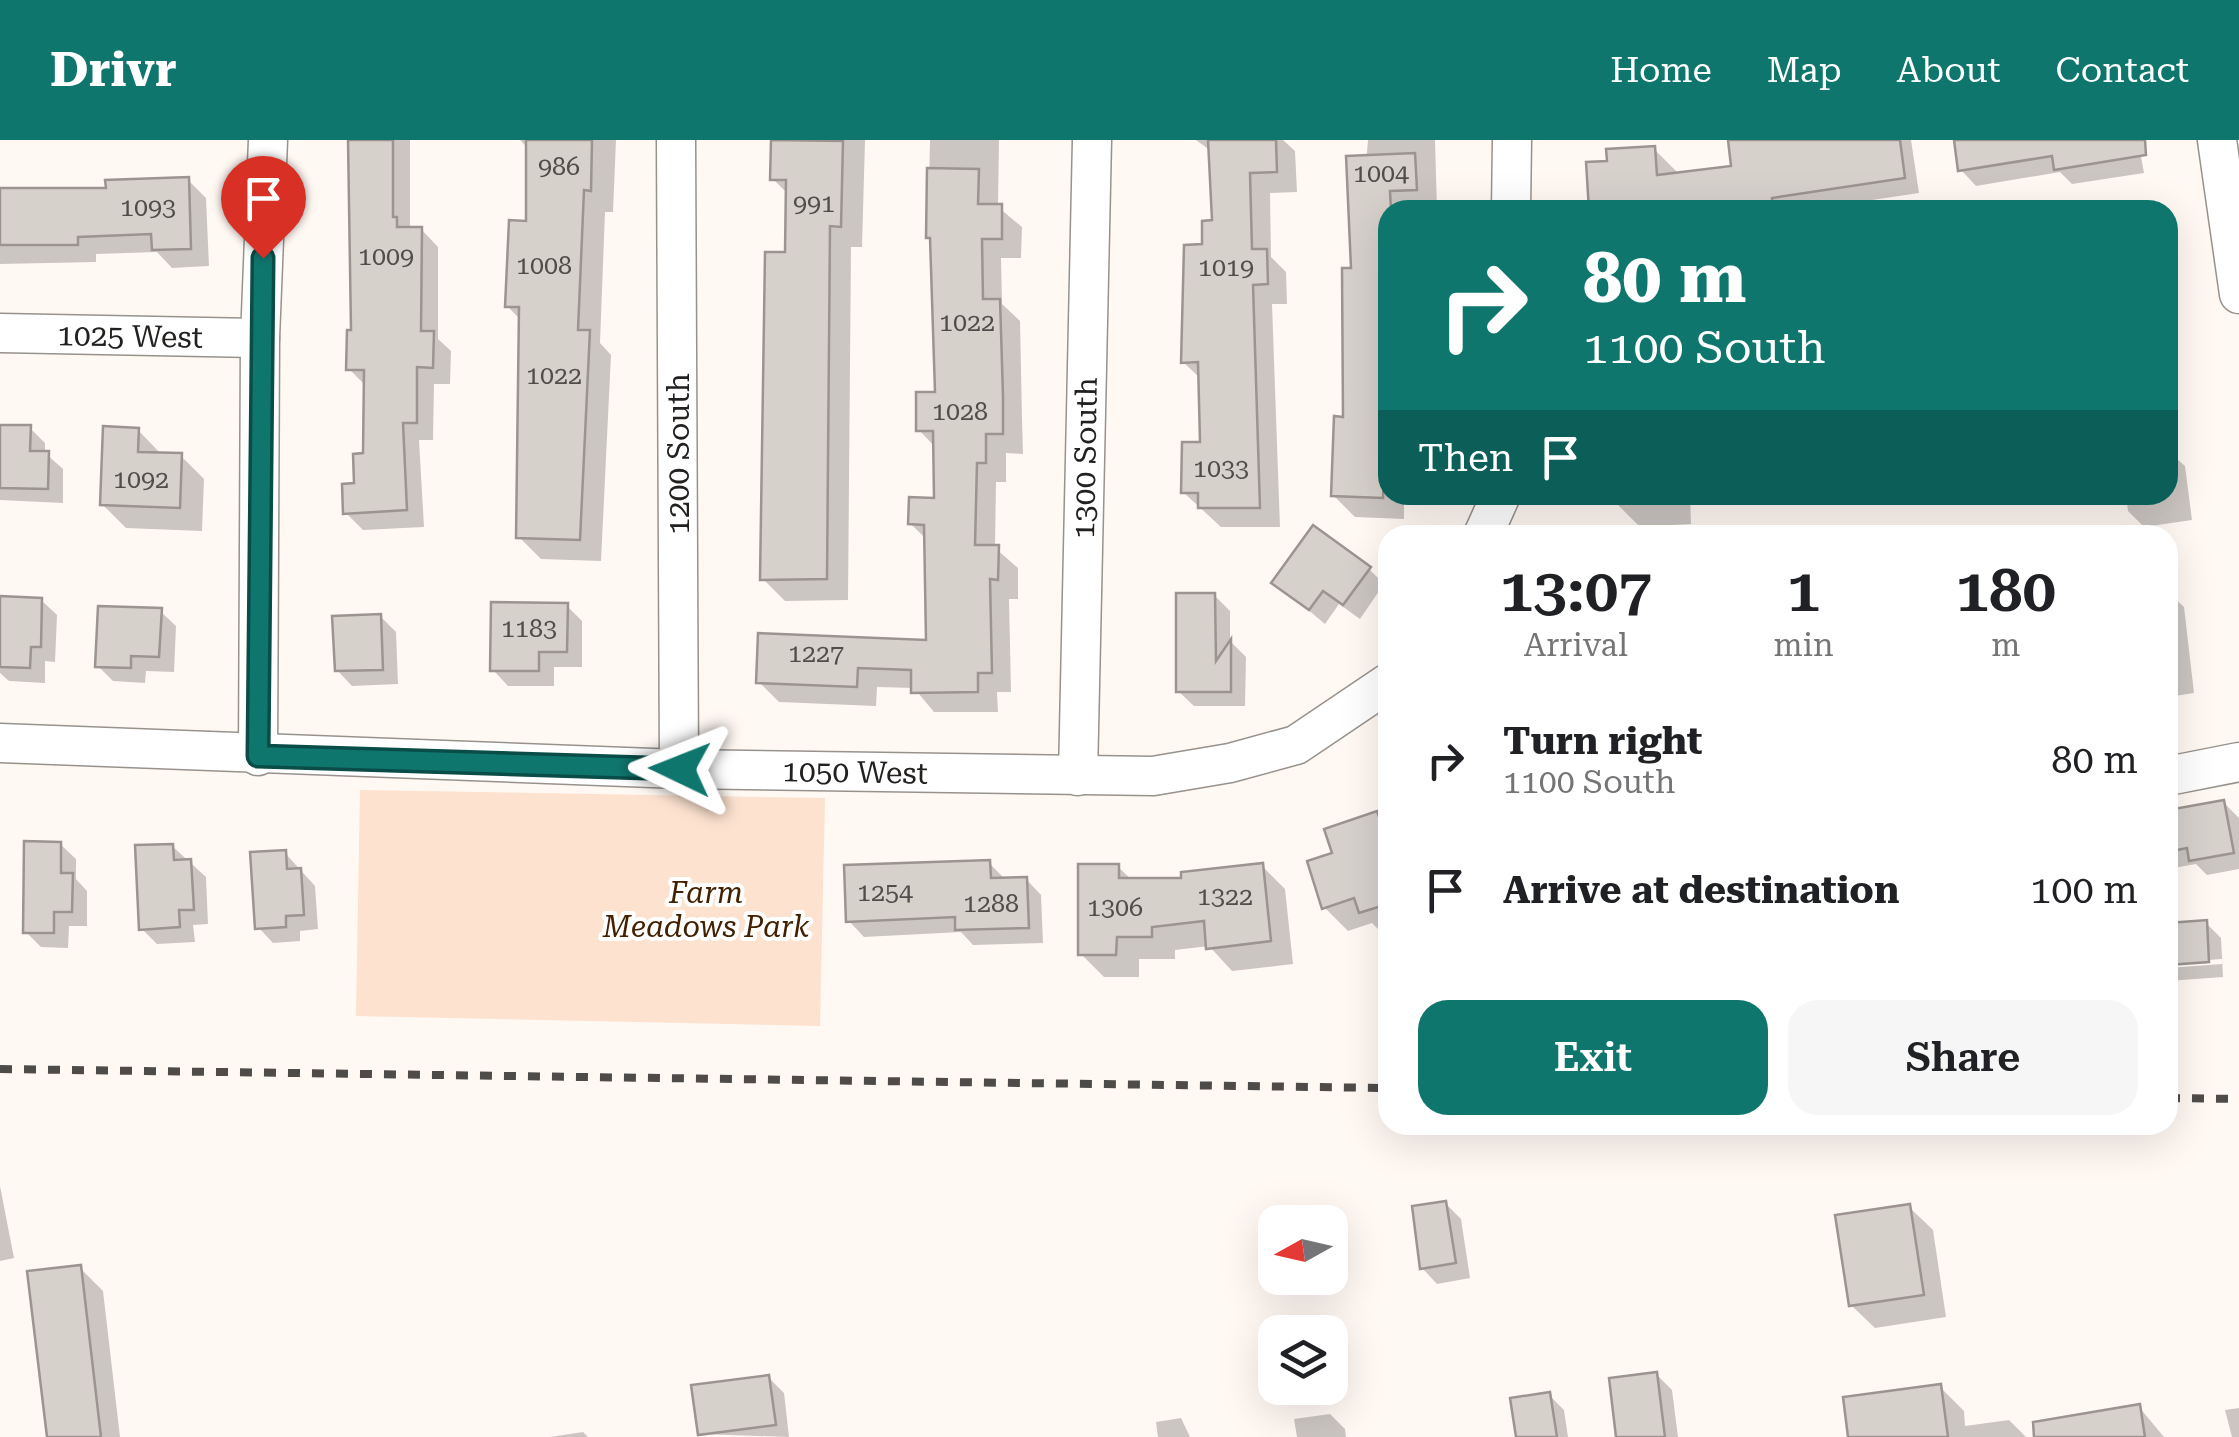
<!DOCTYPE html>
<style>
body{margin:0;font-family:"Roboto Serif",serif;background:#f6f6f6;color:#202124;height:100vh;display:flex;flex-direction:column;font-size:38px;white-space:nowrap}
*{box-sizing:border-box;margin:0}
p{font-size:32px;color:#757577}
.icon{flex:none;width:55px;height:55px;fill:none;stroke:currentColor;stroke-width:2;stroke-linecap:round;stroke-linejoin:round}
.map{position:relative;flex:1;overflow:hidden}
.details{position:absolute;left:1378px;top:385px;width:800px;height:610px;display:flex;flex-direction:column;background:#fff;border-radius:30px;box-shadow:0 10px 40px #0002}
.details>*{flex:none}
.banner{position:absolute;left:1378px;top:60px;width:800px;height:305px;border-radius:30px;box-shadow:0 10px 40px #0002;background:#0f766e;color:#fff;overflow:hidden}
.needle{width:65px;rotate:262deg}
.controls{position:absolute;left:1258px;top:1065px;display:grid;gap:20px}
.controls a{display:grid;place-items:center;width:90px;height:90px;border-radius:20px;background:#fff;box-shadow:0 10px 40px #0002;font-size:50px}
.pin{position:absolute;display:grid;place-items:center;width:85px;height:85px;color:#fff;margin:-102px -42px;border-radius:50% 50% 50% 0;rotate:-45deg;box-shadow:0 0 10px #0007}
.pin .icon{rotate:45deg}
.me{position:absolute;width:110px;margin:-55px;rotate:272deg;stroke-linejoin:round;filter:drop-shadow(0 0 8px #0008)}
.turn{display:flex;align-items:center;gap:35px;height:210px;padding:0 40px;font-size:45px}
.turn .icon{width:130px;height:130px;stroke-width:2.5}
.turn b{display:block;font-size:70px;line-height:85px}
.then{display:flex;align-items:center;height:95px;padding:0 40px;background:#0003;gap:20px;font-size:38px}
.eta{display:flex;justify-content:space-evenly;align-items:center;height:170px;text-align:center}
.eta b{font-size:60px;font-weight:600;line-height:70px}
.action{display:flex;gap:20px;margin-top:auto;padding:20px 40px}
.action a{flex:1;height:115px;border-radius:30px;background:#0f766e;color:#fff;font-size:40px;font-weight:600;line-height:115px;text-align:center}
.action a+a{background:#f6f6f6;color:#202124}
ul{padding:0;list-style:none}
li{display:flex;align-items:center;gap:30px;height:130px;padding:0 40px}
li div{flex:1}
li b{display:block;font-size:38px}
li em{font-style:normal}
header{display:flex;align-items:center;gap:60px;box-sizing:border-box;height:140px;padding:0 50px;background:#0f766e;color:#fff}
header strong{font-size:48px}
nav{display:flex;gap:55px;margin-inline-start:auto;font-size:35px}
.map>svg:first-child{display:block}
.green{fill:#fde2cf}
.shadow{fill:#0003}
.building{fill:#d7d1cc;stroke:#9b9490;stroke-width:2.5}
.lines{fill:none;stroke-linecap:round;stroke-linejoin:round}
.minor-casing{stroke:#98928d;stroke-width:41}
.minor{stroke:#fff;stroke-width:38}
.rail{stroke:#4e4b49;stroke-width:8;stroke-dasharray:12 12;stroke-linecap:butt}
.route-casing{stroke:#0a4d48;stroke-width:25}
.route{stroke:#0f766e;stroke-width:18}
.labels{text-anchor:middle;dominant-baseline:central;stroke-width:8;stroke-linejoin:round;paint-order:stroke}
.number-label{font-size:25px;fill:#504d4a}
.street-label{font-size:30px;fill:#23211f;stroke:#fff}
.park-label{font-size:30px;font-style:italic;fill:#432000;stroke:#fff}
</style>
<header>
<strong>Drivr</strong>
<nav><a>Home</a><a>Map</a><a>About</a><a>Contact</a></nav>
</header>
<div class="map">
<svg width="2239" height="1297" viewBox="0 0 2239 1297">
<rect width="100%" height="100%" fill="#fff8f3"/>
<polygon class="green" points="360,650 825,658 820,886 356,876"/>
<g class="shadow">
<polygon points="352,0 410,0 410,89 421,89 438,107 438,199 451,211 450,244 434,244 433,300 419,300 424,387 363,390 346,373 366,316 367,247 349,229 354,193"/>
<polygon points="520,0 616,0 613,72 605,72 600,203 611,215 601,421 541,419 519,397 521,180 507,166 528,83 529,9"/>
<polygon points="773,0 865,0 862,107 851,107 848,460 785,461 763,439 788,114 788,54 773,39"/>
<polygon points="930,0 999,0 998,67 1022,87 1021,118 1001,118 1002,164 1020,181 1022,278 1023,314 1006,313 1006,342 996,342 995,408 1018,428 1018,459 1009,459 1011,552 997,552 998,572 934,572 914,548 877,547 876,566 779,562 759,542 929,502 927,400 910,383 936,361 935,307 919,290 938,254 933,101 928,97"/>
<polygon points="1196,0 1283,0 1295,11 1297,52 1270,53 1271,117 1286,132 1287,164 1272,164 1280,387 1221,387 1183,352 1202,304 1201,239 1183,222 1205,107 1214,83 1211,11"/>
<polygon points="1368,0 1435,0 1437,70 1388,70 1388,355 1414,355 1404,357 1404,379 1355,377 1333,355 1345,279"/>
<polygon points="1754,0 1911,0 1919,53 1805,70 1710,70"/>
<polygon points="1956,0 2138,0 2144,33 2072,44 2060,32 1976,46 1961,30"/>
<polygon points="1654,9 1677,32 1679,70 1591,70 1610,23"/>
<polygon points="188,40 206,58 209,126 172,128 157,112 96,114 96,122 0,124 0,50 108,51"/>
<polygon points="0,288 30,288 45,303 45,313 63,329 63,363 0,360"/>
<polygon points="138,290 161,314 181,316 204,339 202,391 126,388 102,364"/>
<polygon points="2168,311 2185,326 2192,380 2144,387 2128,371 2126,355 2168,355"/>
<polygon points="1616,355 1690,355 1691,384 1640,387 1617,364"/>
<polygon points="1369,429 1384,444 1360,479 1339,464 1325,484 1275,442"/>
<polygon points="2168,452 2184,467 2194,553 2168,557"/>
<polygon points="1214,455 1230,471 1230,501 1246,517 1245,566 1194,566 1178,551"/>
<polygon points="0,459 41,460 57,475 55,522 45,521 45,543 9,541 0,533"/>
<polygon points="566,465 582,481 582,527 554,527 554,546 508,546 493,530"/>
<polygon points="160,471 176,486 174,532 146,531 145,543 113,541 98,526"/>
<polygon points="380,476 396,492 398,544 352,546 337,530"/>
<polygon points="2224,663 2239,678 2239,729 2207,735 2196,724 2168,729 2168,673"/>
<polygon points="1377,674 1388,685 1384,795 1372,783 1348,791 1324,767 1335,714"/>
<polygon points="60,704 76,719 76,739 87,751 87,786 69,786 68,808 41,807 26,792"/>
<polygon points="172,706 206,737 208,784 193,785 195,802 157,804 142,789"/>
<polygon points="285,713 315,746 318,789 300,791 300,801 273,803 258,787"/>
<polygon points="989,723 1004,738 1026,739 1041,755 1043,803 973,805 961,792 864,797 849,781"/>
<polygon points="1262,726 1285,749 1293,824 1232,831 1209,806 1175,810 1175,819 1139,819 1139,837 1104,837 1081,814 1118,727 1132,740 1184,740"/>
<polygon points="2206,783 2221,798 2223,837 2168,841 2168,828 2222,824 2222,819 2168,823 2168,785"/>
<polygon points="0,1046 14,1118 0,1121"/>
<polygon points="1445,1063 1461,1079 1470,1138 1437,1144 1422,1128"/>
<polygon points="1909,1067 1933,1090 1946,1177 1875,1188 1851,1165"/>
<polygon points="80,1128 103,1151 120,1297 50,1297"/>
<polygon points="1656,1234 1672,1250 1678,1297 1619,1297"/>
<polygon points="768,1237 784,1253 789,1297 700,1294"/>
<polygon points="1940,1247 1964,1271 1965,1286 2009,1280 2026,1297 1850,1297"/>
<polygon points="1549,1255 1564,1270 1568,1297 1518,1297"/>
<polygon points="2139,1267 2164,1297 2085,1297"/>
<polygon points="2239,1268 2239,1297 2232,1297 2225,1270"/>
<polygon points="1330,1274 1345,1289 1346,1297 1297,1297 1294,1279"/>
<polygon points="1181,1278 1190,1297 1158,1297 1156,1282"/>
<polygon points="583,1292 588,1297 550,1297"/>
</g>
<g class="building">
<polygon points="348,0 393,0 393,77 397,77 397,87 422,87 421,191 434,191 433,228 417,227 417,283 403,283 407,370 343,374 342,344 354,343 353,314 363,313 364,230 346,230 347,190 351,190"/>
<polygon points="526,0 592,0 591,51 584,50 578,190 590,190 580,400 516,398 519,167 505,167 509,80 526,81"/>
<polygon points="771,0 843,1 841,87 830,86 827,439 760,440 765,112 785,112 786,40 770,40"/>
<polygon points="1208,0 1276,0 1277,32 1250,33 1252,109 1267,109 1268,144 1253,145 1260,368 1198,368 1198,353 1181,353 1182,302 1200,302 1198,222 1181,223 1184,105 1202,104 1202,81 1212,80"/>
<polygon points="1728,0 1900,0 1905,38 1772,58 1773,70 1589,70 1586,22 1607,21 1606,9 1655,6 1657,35 1731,26"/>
<polygon points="1954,0 2145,0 2146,15 2054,30 2052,16 1958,31"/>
<polygon points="1415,13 1417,50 1390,51 1391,70 1388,70 1388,336 1384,336 1383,358 1331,356 1334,276 1343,277 1342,128 1351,128 1346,16"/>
<polygon points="927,28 979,29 978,64 1002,64 1002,99 982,99 983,159 1000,159 1003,256 1003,294 986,294 986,323 977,323 975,405 999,405 998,440 990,439 992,533 978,533 978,552 911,553 911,530 858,528 857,547 756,543 758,493 926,500 924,385 908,384 909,357 934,358 933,291 916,291 916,252 935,252 930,98 926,98"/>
<polygon points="189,37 191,109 152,110 151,94 78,97 78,105 0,105 0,48 106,48 105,40"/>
<polygon points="0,285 31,285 30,311 49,311 48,349 0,348"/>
<polygon points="103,286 139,288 138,312 182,313 180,368 100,365"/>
<polygon points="1313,385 1371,427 1343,465 1323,451 1309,470 1271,443"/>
<polygon points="1176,453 1215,453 1216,521 1231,499 1231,552 1176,552"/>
<polygon points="0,456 42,458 41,507 31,507 30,528 0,527"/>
<polygon points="491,462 568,463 567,512 539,512 539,531 490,531"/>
<polygon points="98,466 162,468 159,517 131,516 131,528 95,527"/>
<polygon points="381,474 383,530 335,531 332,476"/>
<polygon points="2224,660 2234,713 2189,721 2187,708 2168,712 2168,670"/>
<polygon points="1377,671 1388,703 1388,764 1359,773 1354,758 1322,769 1307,721 1332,713 1324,689"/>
<polygon points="24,701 61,702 61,733 73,733 72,772 54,772 54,793 23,793"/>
<polygon points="173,704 174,720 191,719 194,770 179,770 180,787 139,790 135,705"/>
<polygon points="286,710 287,729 301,728 304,775 286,776 286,787 255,789 250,712"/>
<polygon points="990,720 991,738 1027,737 1029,788 955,790 955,777 846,782 844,725"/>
<polygon points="1263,723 1271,801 1206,809 1204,781 1152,787 1152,797 1117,797 1116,815 1078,815 1078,724 1119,724 1119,738 1181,738 1181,732"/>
<polygon points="2207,780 2209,822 2168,825 2168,783"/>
<polygon points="1446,1061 1456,1123 1420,1129 1412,1066"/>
<polygon points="1910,1064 1924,1155 1849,1166 1835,1075"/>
<polygon points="81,1125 101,1297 47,1297 27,1131"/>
<polygon points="1657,1232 1665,1297 1616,1297 1609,1238"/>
<polygon points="769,1235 776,1285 698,1295 691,1245"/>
<polygon points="1941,1244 1948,1297 1848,1297 1843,1257"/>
<polygon points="1550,1252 1557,1297 1516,1297 1510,1258"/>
<polygon points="2140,1264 2145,1297 2034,1297 2033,1282"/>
</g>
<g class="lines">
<defs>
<g id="minor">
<polyline points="676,0 679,629"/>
<polyline points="2217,0 2239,154"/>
<polyline points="1511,70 1512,0"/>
<polyline points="0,193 260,198"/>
<polyline points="1483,395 1501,355"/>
<polyline points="0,603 679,629 1153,636 1230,623 1296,605 1388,543"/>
<polyline points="258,616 260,198 268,0"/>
<polyline points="1078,636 1092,0"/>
<polyline points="2168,636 2239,622"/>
</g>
</defs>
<use href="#minor" class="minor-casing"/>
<use href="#minor" class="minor"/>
<g class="rail">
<polyline points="0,929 1388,948"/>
<polyline points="2168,958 2239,959"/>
</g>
</g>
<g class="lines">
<defs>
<polyline id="route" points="263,118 258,616 680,629"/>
</defs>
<use href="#route" class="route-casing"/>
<use href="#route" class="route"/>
</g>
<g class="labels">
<g class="number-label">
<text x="559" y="26">986</text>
<text x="1381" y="33">1004</text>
<text x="814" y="63">991</text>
<text x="148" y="67">1093</text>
<text x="386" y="116">1009</text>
<text x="544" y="125">1008</text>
<text x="1226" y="127">1019</text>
<text x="967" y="182">1022</text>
<text x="554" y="235">1022</text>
<text x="960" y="271">1028</text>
<text x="1221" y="328">1033</text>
<text x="141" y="339">1092</text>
<text x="529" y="488">1183</text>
<text x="816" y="513">1227</text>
<text x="885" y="752">1254</text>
<text x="1225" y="756">1322</text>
<text x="991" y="763">1288</text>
<text x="1115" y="767">1306</text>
</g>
<g class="street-label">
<text transform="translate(130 196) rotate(1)">1025 West</text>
<text transform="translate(678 314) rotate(-90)">1200 South</text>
<text transform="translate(1085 318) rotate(-89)">1300 South</text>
<text transform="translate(855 632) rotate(1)">1050 West</text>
</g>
<g class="park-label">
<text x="706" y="752">Farm<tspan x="706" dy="34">Meadows Park</tspan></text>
</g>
</g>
</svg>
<div class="controls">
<a><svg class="needle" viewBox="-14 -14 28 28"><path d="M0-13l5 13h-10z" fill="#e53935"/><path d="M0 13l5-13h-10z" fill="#757577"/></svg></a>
<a><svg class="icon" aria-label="layers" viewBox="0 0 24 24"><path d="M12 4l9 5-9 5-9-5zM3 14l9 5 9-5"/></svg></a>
</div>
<div class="pin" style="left:263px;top:118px;background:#d93025"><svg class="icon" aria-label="arrive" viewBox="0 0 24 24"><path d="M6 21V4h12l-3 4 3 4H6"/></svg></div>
<svg class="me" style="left:680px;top:629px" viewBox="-20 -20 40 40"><path d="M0-17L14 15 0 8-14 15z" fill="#0f766e" stroke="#fff" stroke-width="4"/></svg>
<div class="banner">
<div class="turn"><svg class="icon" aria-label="right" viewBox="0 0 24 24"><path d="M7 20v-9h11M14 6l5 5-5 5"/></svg><div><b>80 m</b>1100 South</div></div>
<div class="then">Then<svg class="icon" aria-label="arrive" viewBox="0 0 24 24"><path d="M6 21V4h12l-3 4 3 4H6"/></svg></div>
</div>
<section class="details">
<div class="eta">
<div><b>13:07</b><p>Arrival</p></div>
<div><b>1</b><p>min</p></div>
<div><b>180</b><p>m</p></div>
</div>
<ul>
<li><svg class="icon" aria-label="right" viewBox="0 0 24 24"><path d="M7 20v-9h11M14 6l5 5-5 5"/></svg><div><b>Turn right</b><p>1100 South</p></div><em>80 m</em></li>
<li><svg class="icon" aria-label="arrive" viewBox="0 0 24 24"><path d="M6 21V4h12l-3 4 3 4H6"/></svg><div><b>Arrive at destination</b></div><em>100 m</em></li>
</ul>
<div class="action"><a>Exit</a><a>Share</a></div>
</section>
</div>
